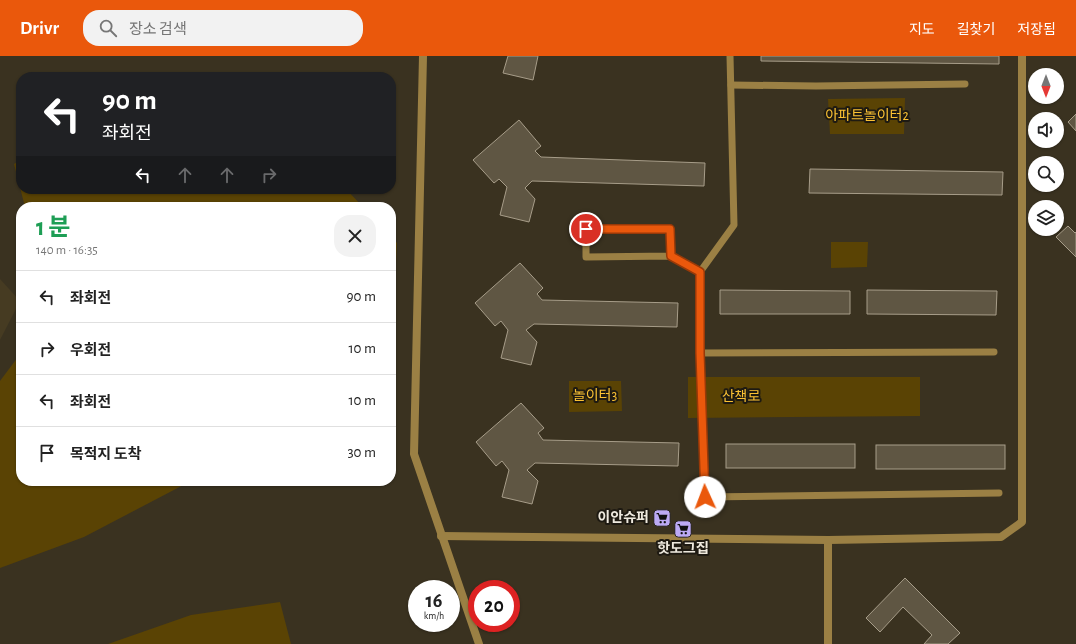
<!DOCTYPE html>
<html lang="ko">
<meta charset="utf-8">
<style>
body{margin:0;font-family:"Alegreya Sans","Noto Sans KR",sans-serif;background:#f2f2f2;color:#222;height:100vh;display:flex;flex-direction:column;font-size:15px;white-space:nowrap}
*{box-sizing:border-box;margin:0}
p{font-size:13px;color:#767676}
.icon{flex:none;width:22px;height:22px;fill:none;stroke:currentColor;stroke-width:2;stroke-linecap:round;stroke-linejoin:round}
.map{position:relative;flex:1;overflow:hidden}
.details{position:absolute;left:16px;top:146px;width:380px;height:284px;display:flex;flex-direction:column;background:#fff;border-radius:16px;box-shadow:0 1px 3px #0004}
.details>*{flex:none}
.top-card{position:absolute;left:16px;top:16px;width:380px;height:122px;border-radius:16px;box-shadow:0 1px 3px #0004;background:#202124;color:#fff;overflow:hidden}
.needle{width:26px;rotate:180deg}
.fabs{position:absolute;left:1028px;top:12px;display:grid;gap:8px}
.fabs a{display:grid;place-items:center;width:36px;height:36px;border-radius:50%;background:#fff;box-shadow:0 1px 3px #0004;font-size:20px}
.speed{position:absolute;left:408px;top:524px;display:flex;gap:8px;font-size:20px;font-weight:700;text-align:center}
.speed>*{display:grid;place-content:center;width:52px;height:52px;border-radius:50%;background:#fff;box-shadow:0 1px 3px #0004;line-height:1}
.speed small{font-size:10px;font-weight:400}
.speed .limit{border:6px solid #d22;background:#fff;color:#111}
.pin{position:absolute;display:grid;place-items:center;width:34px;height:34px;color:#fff;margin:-17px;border:2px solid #fff;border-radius:50%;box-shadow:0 1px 4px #0007}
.me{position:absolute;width:44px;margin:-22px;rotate:358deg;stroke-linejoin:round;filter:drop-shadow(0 0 3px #0008)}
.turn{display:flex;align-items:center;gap:14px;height:84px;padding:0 20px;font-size:18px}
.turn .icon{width:52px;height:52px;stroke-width:2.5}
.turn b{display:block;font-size:28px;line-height:34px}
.lanes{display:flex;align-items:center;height:38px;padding:0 20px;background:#0003;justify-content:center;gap:20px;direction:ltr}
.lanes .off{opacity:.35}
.round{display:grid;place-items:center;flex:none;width:42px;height:42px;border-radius:16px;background:#f2f2f2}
.summary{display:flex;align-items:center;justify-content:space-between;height:68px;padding:0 20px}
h1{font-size:24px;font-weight:700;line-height:30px;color:#1e9e55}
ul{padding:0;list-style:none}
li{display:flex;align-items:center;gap:12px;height:52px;padding:0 20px;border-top:1px solid #e0e0e0}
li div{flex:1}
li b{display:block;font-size:15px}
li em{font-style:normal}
header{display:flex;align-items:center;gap:24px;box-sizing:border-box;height:56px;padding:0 20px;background:#ea580c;color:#fff}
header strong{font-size:19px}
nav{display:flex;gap:22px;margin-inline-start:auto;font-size:14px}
.search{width:280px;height:36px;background:#f2f2f2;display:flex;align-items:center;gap:10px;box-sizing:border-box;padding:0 14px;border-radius:16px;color:#767676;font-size:15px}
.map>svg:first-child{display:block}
.built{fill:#463b22}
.green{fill:#5a4304}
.building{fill:#5f5643;stroke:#a79d89}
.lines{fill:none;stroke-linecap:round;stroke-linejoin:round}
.service{stroke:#9b8044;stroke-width:7}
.minor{stroke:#9b8044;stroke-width:8}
.tertiary{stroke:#9b8044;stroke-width:8}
.route-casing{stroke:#983908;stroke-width:10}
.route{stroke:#ea580c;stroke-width:7}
.labels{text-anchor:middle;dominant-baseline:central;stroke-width:4;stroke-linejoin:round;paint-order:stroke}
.park-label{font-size:14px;fill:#fac133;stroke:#1e1a12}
.poi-label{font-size:14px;font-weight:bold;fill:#eee9de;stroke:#1e1a12;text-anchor:end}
</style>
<header>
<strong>Drivr</strong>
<div class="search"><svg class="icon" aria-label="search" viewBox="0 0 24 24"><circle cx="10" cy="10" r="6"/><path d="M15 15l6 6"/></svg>장소 검색</div>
<nav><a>지도</a><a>길찾기</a><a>저장됨</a></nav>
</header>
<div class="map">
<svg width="1076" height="588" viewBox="0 0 1076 588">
<rect width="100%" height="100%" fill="#3a3220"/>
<polygon class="built" points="0,223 20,245 0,284"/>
<g class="green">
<polygon points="905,42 904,78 830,78 828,43"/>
<polygon points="21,104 21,133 346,133 363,151 25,151 14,108"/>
<polygon points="391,181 397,187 391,300"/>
<polygon points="831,186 868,186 867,211 831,212"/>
<polygon points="21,297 21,425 191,425 84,481 0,512 0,325"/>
<polygon points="688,321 920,321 920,360 688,362"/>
<polygon points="569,325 621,325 622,355 569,356"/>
<polygon points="280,546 291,588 108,588 191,559"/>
</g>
<g class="building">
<polygon points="508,0 538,0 533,24 503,17"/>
<polygon points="761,0 999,0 999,8 761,5"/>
<polygon points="1076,58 1076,75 1068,66"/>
<polygon points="519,64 541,90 535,95 541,101 705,107 704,130 532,125 525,132 535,143 529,166 500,159 507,131 499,123 494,127 473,104"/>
<polygon points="810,113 1003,116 1002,139 809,137"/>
<polygon points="1068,170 1075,177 1076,176 1076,201 1056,181"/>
<polygon points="520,207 543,232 537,238 542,244 678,247 677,271 534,268 526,274 537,286 531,309 501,302 508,274 501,265 495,270 475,247"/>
<polygon points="720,234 850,235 850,258 720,258"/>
<polygon points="867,234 997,235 996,259 867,258"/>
<polygon points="521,347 544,372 538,377 543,384 679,387 678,410 535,407 527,414 538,425 532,448 502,441 509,414 502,405 496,410 476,386"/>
<rect x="726" y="388" width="129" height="24"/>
<rect x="876" y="389" width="129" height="24"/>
<polygon points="905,522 960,577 948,588 924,588 932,579 903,551 880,576 866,562"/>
</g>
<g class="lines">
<g class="service">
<polyline points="730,0 734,169 700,216 700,297 705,441 999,437"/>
<polyline points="731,29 816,30 965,28"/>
<polyline points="671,200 670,173 586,173 586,201 671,200 700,216"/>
<polyline points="700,297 994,296"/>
</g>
<g class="minor">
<polyline points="441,480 828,484 1001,481 1022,466 1022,0"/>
<polyline points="828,484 828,588"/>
</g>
<polyline class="tertiary" points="423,0 414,398 479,588"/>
</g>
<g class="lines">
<defs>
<polyline id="route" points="586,173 670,173 671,200 700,216 700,297 705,441"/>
</defs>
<use href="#route" class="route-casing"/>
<use href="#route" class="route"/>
</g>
<defs>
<symbol id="supermarket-square" viewBox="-11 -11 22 22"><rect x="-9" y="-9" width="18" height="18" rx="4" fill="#bcaaf5" stroke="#1e1a12"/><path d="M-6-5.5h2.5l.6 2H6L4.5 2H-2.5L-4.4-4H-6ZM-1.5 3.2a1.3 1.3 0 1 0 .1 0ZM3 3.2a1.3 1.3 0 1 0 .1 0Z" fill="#111"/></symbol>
</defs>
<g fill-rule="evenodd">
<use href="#supermarket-square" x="652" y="452" width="20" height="20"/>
<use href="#supermarket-square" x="673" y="463" width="20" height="20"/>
</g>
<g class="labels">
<g class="park-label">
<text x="867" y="60">아파트놀이터2</text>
<text x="595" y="340">놀이터3</text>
<text x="741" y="341">산책로</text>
</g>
<g class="poi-label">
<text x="649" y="462">이안슈퍼</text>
<text x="683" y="493" text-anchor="middle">핫도그집</text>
</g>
</g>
</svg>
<div class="fabs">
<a><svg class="needle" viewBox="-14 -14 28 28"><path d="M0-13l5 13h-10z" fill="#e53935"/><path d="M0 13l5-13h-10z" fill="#767676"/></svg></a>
<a><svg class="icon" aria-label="sound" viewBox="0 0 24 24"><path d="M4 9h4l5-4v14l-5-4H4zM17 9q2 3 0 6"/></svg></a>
<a><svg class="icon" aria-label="search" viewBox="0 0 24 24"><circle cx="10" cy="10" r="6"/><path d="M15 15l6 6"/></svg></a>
<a><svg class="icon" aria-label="layers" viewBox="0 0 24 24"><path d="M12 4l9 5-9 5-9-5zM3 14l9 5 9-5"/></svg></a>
</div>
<div class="speed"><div>16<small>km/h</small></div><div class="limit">20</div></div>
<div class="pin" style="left:586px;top:173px;background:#d93025"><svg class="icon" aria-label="arrive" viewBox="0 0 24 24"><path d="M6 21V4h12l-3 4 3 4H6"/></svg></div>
<svg class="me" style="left:705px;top:441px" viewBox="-20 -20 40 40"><circle r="19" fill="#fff"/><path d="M0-13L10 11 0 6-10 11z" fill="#ea580c"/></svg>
<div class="top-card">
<div class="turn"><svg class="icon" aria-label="left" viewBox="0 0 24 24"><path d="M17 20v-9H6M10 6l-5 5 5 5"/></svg><div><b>90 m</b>좌회전</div></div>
<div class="lanes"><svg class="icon" aria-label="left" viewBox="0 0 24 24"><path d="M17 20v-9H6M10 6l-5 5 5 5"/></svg><svg class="icon off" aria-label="ahead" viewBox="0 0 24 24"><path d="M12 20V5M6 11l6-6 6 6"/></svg><svg class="icon off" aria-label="ahead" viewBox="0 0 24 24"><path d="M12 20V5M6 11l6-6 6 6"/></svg><svg class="icon off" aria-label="right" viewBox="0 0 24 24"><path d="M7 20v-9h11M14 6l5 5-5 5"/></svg></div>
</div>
<section class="details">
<div class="summary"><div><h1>1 분</h1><p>140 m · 16:35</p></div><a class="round"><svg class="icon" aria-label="close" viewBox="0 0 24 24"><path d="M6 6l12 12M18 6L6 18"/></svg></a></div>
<ul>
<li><svg class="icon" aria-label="left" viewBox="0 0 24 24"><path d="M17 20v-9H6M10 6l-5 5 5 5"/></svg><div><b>좌회전</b></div><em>90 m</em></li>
<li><svg class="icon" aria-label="right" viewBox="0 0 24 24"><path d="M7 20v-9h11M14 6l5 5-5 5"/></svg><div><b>우회전</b></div><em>10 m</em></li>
<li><svg class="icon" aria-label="left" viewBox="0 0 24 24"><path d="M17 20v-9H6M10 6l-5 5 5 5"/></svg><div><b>좌회전</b></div><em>10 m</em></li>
<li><svg class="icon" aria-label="arrive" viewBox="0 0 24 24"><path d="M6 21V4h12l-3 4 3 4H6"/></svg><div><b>목적지 도착</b></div><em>30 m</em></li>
</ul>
</section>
</div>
